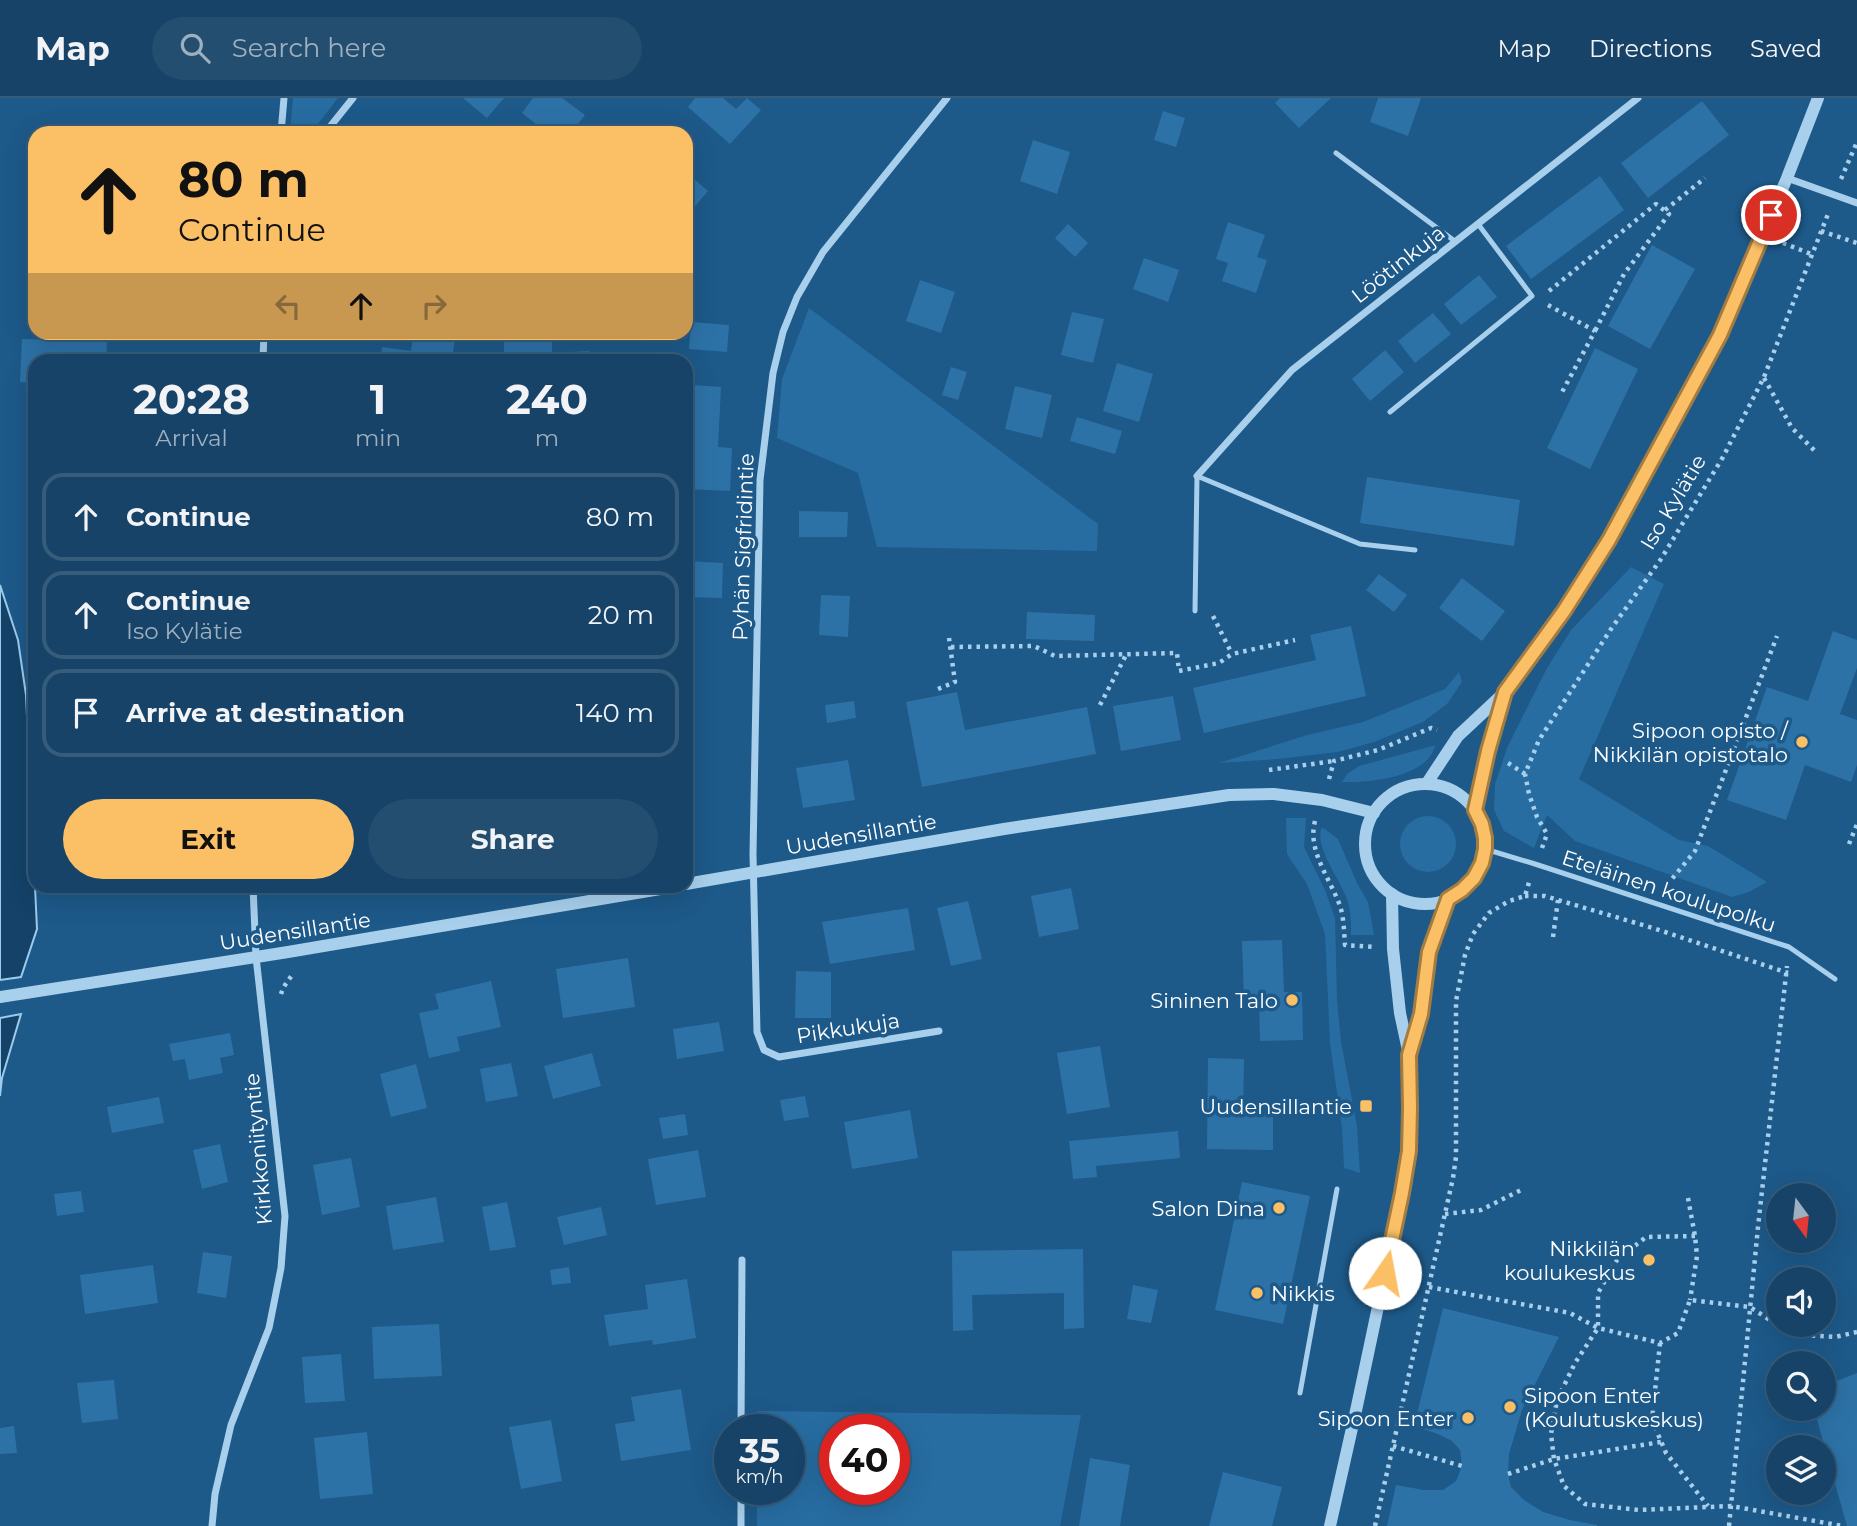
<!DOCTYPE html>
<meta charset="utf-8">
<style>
body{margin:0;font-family:Montserrat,sans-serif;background:#234e70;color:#f1f3f6;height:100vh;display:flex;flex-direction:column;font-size:26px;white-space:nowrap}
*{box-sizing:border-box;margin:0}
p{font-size:23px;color:#9eb0c0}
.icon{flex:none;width:38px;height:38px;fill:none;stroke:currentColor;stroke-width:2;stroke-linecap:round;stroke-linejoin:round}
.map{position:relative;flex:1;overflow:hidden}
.drawer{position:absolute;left:28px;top:256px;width:665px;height:539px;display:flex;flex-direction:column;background:#164367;border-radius:21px;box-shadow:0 7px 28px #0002,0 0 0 2px #355c7b}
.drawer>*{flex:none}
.banner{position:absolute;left:28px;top:28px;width:665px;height:214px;border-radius:21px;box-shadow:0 7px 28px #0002,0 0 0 2px #355c7b;background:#fbbf66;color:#111;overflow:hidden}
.needle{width:46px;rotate:165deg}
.fabs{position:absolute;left:1766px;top:1085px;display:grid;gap:14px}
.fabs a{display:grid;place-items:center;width:70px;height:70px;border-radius:50%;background:#164367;box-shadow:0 7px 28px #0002,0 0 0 2px #355c7b;font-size:35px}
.speed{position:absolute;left:714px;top:1316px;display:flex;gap:14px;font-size:35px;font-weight:700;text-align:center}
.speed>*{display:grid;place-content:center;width:91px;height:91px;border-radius:50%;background:#164367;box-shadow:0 7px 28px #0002,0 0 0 2px #355c7b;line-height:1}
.speed small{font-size:18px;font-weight:400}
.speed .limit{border:10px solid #d22;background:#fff;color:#111}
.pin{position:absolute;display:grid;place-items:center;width:60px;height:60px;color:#fff;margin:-30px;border:4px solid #fff;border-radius:50%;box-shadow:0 2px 7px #0007}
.me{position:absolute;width:77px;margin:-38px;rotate:12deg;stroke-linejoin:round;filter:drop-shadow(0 0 5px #0008)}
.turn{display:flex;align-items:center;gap:24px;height:147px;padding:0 35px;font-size:32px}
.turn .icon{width:91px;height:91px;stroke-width:2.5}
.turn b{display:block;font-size:49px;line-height:60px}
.lanes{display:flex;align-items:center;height:66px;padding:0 35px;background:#0003;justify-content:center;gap:35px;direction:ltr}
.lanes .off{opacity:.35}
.eta{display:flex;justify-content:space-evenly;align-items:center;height:119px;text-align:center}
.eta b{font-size:42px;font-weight:700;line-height:49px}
.action{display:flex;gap:14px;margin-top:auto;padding:14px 35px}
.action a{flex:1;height:80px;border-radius:42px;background:#fbbf66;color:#111;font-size:28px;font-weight:700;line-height:80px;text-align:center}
.action a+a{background:#234e70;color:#f1f3f6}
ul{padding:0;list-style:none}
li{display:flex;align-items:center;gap:21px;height:88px;margin:0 14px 10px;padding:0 21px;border:4px solid #355c7b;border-radius:21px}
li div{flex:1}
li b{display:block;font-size:26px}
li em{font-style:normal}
header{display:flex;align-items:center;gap:42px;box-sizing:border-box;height:98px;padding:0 35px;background:#164367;border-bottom:2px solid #355c7b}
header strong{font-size:33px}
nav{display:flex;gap:38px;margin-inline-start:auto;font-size:24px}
.search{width:490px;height:63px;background:#234e70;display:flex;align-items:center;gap:18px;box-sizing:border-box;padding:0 24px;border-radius:38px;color:#9eb0c0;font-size:26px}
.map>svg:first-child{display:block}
.green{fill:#276da2;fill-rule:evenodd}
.water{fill:#144268;stroke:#9bcbed;stroke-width:2}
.building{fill:#2d72a7}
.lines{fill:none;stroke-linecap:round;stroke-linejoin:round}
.path{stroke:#a8cfec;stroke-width:4.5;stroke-dasharray:3.5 5;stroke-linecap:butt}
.service{stroke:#a8cfec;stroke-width:5}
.minor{stroke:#a8cfec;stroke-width:7}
.tertiary{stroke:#a8cfec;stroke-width:12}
.route-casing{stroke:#a37c42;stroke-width:18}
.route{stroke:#fbbf66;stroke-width:12}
.poi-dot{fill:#fbbf66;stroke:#1d5989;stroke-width:2.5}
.labels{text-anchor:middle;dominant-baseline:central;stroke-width:7;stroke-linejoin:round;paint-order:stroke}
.street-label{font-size:21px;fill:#fff;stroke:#1d5989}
.poi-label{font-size:21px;fill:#fff;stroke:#1d5989;text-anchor:end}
</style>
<header>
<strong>Map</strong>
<div class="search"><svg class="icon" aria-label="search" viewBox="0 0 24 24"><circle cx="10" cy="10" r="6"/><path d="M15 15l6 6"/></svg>Search here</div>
<nav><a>Map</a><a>Directions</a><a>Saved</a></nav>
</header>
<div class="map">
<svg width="1857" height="1428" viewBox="0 0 1857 1428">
<rect width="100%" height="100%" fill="#1d5989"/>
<g class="green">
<polygon points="293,0 338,0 311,35 290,35"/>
<polygon points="809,210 1098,426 1097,453 877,449 858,375 777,340 782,281"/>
<polygon points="1631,469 1664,486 1579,681 1679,742 1708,748 1767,784 1749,794 1732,799 1575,743 1547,717 1534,750 1504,733 1494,712 1495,686 1507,650 1547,570 1571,532"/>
<polygon points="1459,574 1462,584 1447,606 1423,624 1374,644 1338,654 1278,661 1219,665 1307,637 1363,624 1445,591"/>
<path d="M1436,647c-2,3 -3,7 -5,10 -15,23 -64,28 -89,27l5,-8 12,-8z"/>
<circle cx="1428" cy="746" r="28"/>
<polygon points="1286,720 1306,720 1304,749 1325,792 1335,820 1337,902 1341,944 1357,1028 1360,1075 1344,1070 1342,1030 1330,945 1325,836 1307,786 1287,756"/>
<path d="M1321,730l4,1 13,10 19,44 11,19 6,33h-23c0,-10 0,-20 -2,-29 -4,-22 -34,-54 -28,-78z"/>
<path d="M757,1313l324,4 -21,111h-303v-37h32v-59h-32zM835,1332h59v59h-59z"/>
</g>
<g class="water">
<polygon points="0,487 18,542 26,597 37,831 21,879 0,882"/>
<polygon points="21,916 2,980 0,998 0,920"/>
</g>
<g class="building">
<polygon points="463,0 504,0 487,20"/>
<polygon points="533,0 562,0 585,17 571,35 547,35 522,15"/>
<polygon points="695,0 723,0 736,11 747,0 761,12 730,46 688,9"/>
<polygon points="1280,0 1331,0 1299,30 1275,5"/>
<polygon points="1378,0 1421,0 1408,38 1370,24"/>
<polygon points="1702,3 1729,37 1648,100 1621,65"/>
<polygon points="1163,13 1185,20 1176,49 1154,42"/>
<polygon points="1033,42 1070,54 1057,96 1020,83"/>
<polygon points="686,74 708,93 686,119"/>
<polygon points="1600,78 1624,112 1531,181 1506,148"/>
<polygon points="30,119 35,119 35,155 28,154"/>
<polygon points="1228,124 1265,137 1257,159 1267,162 1256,195 1222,183 1228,165 1216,161"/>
<polygon points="1068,126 1088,145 1075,159 1055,140"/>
<polygon points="1652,147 1695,171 1650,251 1608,228"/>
<polygon points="1144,160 1179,172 1168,204 1133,191"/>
<polygon points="1479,177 1497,199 1461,227 1444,206"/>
<polygon points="920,182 955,194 941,235 906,223"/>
<polygon points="1072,214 1104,221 1093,265 1061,257"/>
<polygon points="1433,215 1451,236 1415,265 1398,243"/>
<polygon points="691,224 729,227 727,254 689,251"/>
<polygon points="414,234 456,234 452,262 380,262 382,249 411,253"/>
<rect x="504" y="234" width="48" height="28"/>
<polygon points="22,241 107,243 106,262 35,262 35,285 20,284"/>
<polygon points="1595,250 1638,271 1590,371 1547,350"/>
<polygon points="1385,252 1404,274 1370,303 1352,281"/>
<polygon points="589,253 588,262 572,262 572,254"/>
<polygon points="1117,265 1153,276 1139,324 1103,313"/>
<polygon points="951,269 967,274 958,302 942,297"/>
<polygon points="692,287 721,289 718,349 732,350 730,393 686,391 686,348 689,348"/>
<polygon points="1015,288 1052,297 1042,340 1005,331"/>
<polygon points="1077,319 1122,333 1115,356 1070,343"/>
<polygon points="1367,379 1520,402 1514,448 1360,425"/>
<polygon points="799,413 848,414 847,439 799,439"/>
<polygon points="686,463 723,465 722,500 686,499"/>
<polygon points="1379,476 1407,497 1394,514 1366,492"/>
<polygon points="1462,480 1505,513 1482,543 1439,510"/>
<polygon points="821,497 850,498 848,539 819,537"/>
<polygon points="1027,514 1095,517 1094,543 1026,541"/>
<polygon points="1351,528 1366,598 1204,635 1193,590 1316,562 1310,537"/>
<polygon points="1833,533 1857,542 1857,570 1840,616 1857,622 1857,667 1851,684 1805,667 1786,722 1727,702 1767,589 1808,603"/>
<polygon points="957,594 965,632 1087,609 1096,656 922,689 906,604"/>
<polygon points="1173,598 1181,642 1121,653 1113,608"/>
<polygon points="854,603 856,620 827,625 825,607"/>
<polygon points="848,662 855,702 803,710 796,670"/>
<polygon points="1071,790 1079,831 1039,839 1031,798"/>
<polygon points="968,803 982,861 951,868 937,810"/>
<polygon points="908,810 915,852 830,866 822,824"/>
<polygon points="1282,842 1284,894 1302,894 1303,942 1260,943 1259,900 1244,901 1242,843"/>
<polygon points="628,860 635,909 563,920 556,871"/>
<polygon points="796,873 831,874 831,920 795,920"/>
<polygon points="491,883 501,929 457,939 460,953 429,960 419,915 439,911 435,896"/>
<polygon points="719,924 724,953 677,961 673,931"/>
<polygon points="230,935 234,957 220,960 223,975 189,982 185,961 173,963 169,946"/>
<polygon points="1100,948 1110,1009 1067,1016 1057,955"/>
<polygon points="592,955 601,988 553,1001 544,968"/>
<polygon points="1208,960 1244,961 1243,1016 1273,1016 1273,1052 1207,1051"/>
<polygon points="511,965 518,998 486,1004 480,971"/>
<polygon points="416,966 427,1010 391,1019 380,976"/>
<polygon points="805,998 809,1019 784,1023 780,1002"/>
<polygon points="159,999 164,1025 112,1035 107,1009"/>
<polygon points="910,1012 918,1060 852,1071 844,1024"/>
<polygon points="685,1016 688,1037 663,1041 659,1020"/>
<polygon points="1178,1033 1180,1060 1096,1068 1097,1079 1073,1081 1069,1043"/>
<polygon points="220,1046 228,1084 202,1091 193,1052"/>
<polygon points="698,1052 706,1099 656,1107 648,1061"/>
<polygon points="351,1060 360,1109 322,1117 313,1067"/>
<polygon points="1242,1084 1310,1098 1283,1226 1215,1212"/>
<polygon points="81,1093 84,1114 57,1118 54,1096"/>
<polygon points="436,1099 444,1144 393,1152 386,1108"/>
<polygon points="507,1104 516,1149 490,1153 482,1109"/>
<polygon points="601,1109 607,1137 564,1147 557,1119"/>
<polygon points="1083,1151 1084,1230 1064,1231 1064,1195 972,1197 973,1232 953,1233 952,1153"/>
<polygon points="203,1154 232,1158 226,1200 197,1195"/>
<polygon points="153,1167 158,1205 85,1216 80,1177"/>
<polygon points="569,1169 571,1185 552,1187 550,1172"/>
<polygon points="687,1181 696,1240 653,1247 652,1242 609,1248 604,1217 648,1211 645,1187"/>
<polygon points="1133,1187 1158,1192 1151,1225 1127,1221"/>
<polygon points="1443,1210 1559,1239 1522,1312 1509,1356 1508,1376 1511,1389 1524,1402 1543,1414 1570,1422 1597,1427 1597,1428 1387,1428 1396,1387 1424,1392 1443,1392 1456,1383 1462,1368 1460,1352 1452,1343 1438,1336 1414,1328"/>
<polygon points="439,1226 442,1278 374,1281 372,1229"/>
<polygon points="341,1256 345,1303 305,1305 302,1259"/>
<polygon points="1857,1275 1857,1428 1847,1428 1814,1311 1824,1311 1824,1288"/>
<polygon points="114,1282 118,1321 82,1325 77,1285"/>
<polygon points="681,1291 691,1352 621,1363 615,1326 635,1323 631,1299"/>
<polygon points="551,1322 562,1383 521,1391 509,1329"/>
<polygon points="14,1328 17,1355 0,1356 0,1330"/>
<polygon points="367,1334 373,1396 320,1401 314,1340"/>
<polygon points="1090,1360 1130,1367 1120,1428 1079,1428"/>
<polygon points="1223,1374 1282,1389 1272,1428 1209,1428"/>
</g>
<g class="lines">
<g class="path">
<polyline points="1841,81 1857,44"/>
<polyline points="1665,112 1705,80"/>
<polyline points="1821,133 1857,145"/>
<polyline points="1783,145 1811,156"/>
<polyline points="1549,193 1656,106 1669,116 1624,176 1595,233"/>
<polyline points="1548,207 1595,233 1561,296"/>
<polyline points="1764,280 1792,330 1817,355"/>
<polyline points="1213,518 1232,556"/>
<polyline points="951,549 1034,548 1055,558 1177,555 1179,573 1219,565 1232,556 1295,542"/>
<polyline points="938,591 955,584 949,540"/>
<polyline points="1100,607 1126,557"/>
<polyline points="1508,665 1525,676"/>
<polyline points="1269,672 1334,663"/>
<polyline points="1329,681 1334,663 1378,652 1431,630 1437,632"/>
<path d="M1315,723c-8,30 15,57 25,85 4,12 4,26 5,39l29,2"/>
<polyline points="1849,746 1857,726"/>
<polyline points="1542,750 1547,736 1537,719 1529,696 1525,676 1539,642 1611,531 1661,461 1723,359 1764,279 1828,116"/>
<polyline points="1667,787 1695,753 1777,538"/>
<polyline points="1525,798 1545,798 1558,802 1653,830 1788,875"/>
<polyline points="1553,839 1558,802"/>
<polyline points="281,896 283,890 292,877"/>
<polyline points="1688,1100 1695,1138 1697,1158 1690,1202"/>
<polyline points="1445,1116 1481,1112 1523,1091"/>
<polyline points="1695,1138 1646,1139 1617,1162 1598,1195 1598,1230 1575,1265 1557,1302 1551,1336 1554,1361 1564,1388 1585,1406 1639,1412 1731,1408 1843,1428"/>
<polyline points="1429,1189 1570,1215 1598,1230 1660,1245 1678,1235 1690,1202 1750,1209 1791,1236 1835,1239 1857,1234"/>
<polyline points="1660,1245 1652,1322 1666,1355 1708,1408"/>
<polyline points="1393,1348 1462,1368"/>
<polyline points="1508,1376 1554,1361 1661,1344"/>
<polyline points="1375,1428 1453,1080 1456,1059 1456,903 1465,857 1473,836 1489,815 1509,803 1525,798 1530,781"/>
<polyline points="1729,1428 1758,1129 1787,868"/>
</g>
<g class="service">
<polyline points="1336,55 1456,144"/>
<polyline points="1390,314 1532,198 1478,126"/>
<polyline points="1195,513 1197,378 1360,446 1415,452"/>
<polyline points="1485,751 1535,766 1789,849 1835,881"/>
<polyline points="1300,1295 1337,1091"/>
</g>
<g class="minor">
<polyline points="281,35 284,0"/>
<polyline points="325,35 353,0"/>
<polyline points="1787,80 1857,105"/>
<polyline points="263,262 264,234"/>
<polyline points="1197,378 1292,272 1638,0"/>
<polyline points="939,933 779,959 764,952 757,934 753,756 760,382 773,275 783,234 797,199 823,154 947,0"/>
<polyline points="741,1332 742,1162"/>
<polyline points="212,1428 215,1396 231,1327 269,1230 281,1170 285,1118 256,859 253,788"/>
<polyline points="741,1428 741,1391"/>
</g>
<g class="tertiary">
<polyline points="1427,685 1458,638 1505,594 1564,513 1609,442 1720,237 1787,80 1818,0"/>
<circle cx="1425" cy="746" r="60"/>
<polyline points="1475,712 1488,653 1505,594"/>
<polyline points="686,786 1004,731 1229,697 1274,696 1322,702 1374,715"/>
<polyline points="0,899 288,854 678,788"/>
<polyline points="1410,953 1421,916 1429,854 1448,801"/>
<polyline points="1330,1428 1357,1308 1402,1095 1409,1053 1410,1010 1409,957 1400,915 1393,851 1392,796"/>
</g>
</g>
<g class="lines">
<defs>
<polyline id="route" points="1385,1175 1402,1095 1409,1053 1410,1010 1409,957 1421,916 1429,854 1448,801 1462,792 1474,780 1482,765 1485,751 1485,740 1482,726 1475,712 1488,653 1505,594 1564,513 1609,442 1720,237 1771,117"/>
</defs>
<use href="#route" class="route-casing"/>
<use href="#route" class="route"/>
</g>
<g class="poi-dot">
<circle cx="1802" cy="644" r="7"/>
<circle cx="1292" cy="902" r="7"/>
<rect x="1359" y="1001" width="14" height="14" rx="3.5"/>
<circle cx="1279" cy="1110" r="7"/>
<circle cx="1649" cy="1162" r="7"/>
<circle cx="1257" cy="1195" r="7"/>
<circle cx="1510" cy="1309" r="7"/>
<circle cx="1468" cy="1320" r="7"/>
</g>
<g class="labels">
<g class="street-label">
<text transform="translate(1398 166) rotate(-38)">Löötinkuja</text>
<text transform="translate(1673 404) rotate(-59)">Iso Kylätie</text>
<text transform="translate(743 449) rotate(-88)">Pyhän Sigfridintie</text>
<text transform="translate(861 736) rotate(-10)">Uudensillantie</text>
<text transform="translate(1669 793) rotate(18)">Eteläinen koulupolku</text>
<text transform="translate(295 833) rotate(-9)">Uudensillantie</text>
<text transform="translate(848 930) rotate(-9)">Pikkukuja</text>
<text transform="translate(258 1051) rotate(-95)">Kirkkoniityntie</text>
</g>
<g class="poi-label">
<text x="1788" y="632">Sipoon opisto /<tspan x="1788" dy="24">Nikkilän opistotalo</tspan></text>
<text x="1278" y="902">Sininen Talo</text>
<text x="1352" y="1008">Uudensillantie</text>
<text x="1265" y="1110">Salon Dina</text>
<text x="1635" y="1150">Nikkilän<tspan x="1635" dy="24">koulukeskus</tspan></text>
<text x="1271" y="1195" text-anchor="start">Nikkis</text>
<text x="1524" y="1297" text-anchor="start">Sipoon Enter<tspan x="1524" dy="24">(Koulutuskeskus)</tspan></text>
<text x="1454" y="1320">Sipoon Enter</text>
</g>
</g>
</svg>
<div class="fabs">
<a><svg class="needle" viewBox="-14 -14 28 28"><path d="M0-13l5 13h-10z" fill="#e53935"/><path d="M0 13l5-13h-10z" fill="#9eb0c0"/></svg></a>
<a><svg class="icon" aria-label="sound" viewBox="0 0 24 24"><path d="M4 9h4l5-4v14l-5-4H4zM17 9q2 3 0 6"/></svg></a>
<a><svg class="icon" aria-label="search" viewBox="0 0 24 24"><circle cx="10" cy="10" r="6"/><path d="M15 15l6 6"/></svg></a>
<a><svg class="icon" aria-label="layers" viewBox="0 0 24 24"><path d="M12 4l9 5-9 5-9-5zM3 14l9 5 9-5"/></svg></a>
</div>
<div class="speed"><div>35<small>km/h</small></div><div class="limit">40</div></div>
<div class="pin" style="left:1771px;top:117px;background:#d93025"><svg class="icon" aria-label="arrive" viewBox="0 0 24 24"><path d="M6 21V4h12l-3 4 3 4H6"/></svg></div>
<svg class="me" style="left:1385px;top:1175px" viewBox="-20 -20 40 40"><circle r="19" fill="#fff"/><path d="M0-13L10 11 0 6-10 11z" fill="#fbbf66"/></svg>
<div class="banner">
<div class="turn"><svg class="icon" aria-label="ahead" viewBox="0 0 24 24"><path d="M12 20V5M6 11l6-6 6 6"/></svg><div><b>80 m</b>Continue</div></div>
<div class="lanes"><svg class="icon off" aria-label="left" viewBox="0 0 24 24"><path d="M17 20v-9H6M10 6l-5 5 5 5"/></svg><svg class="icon" aria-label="ahead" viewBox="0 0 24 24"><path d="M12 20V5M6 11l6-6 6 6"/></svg><svg class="icon off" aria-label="right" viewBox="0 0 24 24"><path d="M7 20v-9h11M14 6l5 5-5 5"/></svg></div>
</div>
<section class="drawer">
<div class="eta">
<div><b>20:28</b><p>Arrival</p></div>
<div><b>1</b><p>min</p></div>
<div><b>240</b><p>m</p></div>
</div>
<ul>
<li><svg class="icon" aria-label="ahead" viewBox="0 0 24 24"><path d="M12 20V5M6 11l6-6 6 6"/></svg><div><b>Continue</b></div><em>80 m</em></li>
<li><svg class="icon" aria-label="ahead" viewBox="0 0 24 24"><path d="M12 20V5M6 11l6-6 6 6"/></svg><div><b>Continue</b><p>Iso Kylätie</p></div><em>20 m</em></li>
<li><svg class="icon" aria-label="arrive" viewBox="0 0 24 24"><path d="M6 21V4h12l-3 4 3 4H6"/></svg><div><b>Arrive at destination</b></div><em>140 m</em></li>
</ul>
<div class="action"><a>Exit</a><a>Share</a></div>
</section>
</div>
